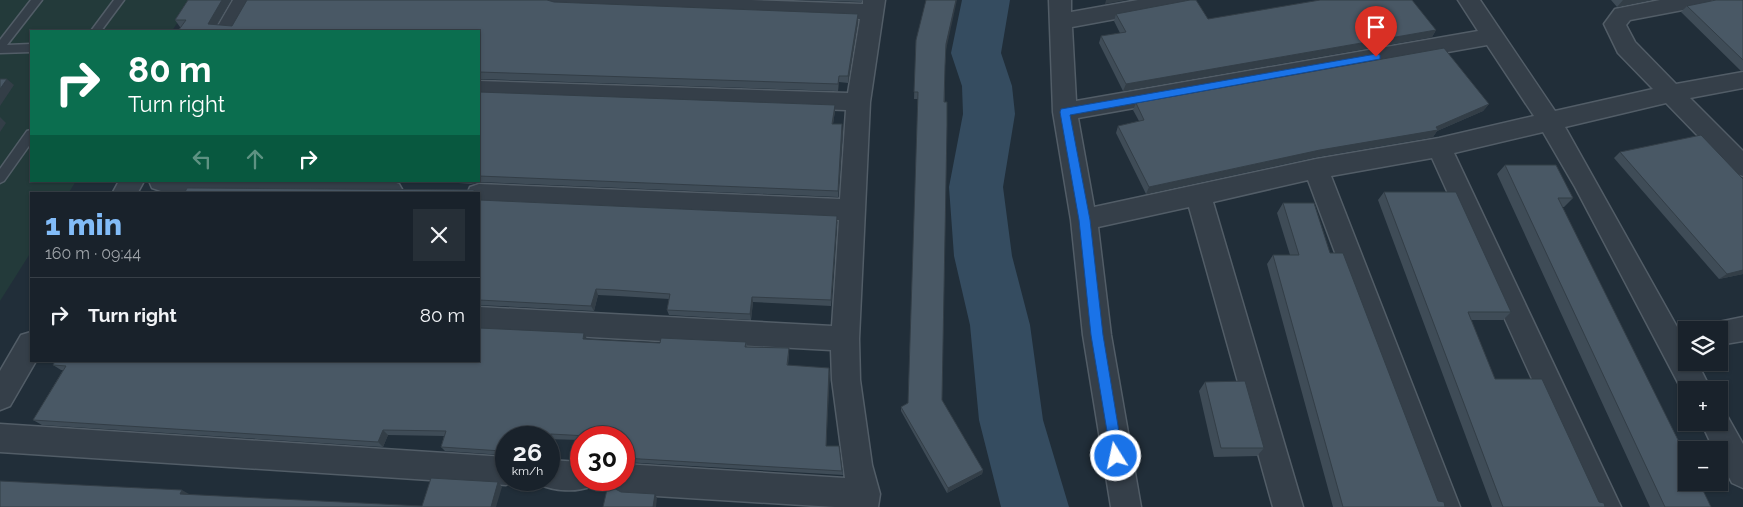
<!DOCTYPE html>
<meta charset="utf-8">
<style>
body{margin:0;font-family:Raleway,sans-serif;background:#262f37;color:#f1f3f6;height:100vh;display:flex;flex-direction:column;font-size:19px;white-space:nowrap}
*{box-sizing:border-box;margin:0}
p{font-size:16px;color:#9fa4a9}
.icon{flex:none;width:28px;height:28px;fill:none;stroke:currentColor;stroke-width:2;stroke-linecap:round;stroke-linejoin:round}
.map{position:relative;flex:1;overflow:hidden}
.sheet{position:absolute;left:30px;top:192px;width:450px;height:170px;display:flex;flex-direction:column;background:#19222b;border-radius:0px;box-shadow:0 1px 4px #0004,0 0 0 1px #373f47}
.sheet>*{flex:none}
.banner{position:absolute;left:30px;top:30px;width:450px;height:152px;border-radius:0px;box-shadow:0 1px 4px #0004,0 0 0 1px #373f47;background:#0b6e4f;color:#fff;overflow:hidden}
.controls{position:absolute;left:1678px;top:321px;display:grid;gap:10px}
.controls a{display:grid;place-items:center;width:50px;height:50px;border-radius:0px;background:#19222b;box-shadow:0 1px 4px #0004,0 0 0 1px #373f47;font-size:25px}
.speed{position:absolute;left:495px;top:426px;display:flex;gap:10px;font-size:25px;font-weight:700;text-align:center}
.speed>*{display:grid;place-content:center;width:65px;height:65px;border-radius:50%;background:#19222b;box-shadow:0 1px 4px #0004,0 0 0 1px #373f47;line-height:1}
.speed small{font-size:12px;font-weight:400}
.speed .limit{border:8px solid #d22;background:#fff;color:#111}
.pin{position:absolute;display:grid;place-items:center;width:42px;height:42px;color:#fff;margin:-51px -21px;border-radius:50% 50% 50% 0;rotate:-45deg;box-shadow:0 0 5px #0007}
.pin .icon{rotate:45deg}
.me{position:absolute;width:55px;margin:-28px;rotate:350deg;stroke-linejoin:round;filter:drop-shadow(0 0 4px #0008)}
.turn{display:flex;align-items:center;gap:18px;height:105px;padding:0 15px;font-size:22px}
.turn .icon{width:65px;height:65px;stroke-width:2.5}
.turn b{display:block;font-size:35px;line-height:42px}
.lanes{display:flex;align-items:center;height:48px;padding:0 15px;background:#0003;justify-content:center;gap:25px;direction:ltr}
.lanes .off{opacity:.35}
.round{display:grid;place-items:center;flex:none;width:52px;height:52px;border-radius:0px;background:#262f37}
.overview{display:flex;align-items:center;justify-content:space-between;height:85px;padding:0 15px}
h1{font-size:30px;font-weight:800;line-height:38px;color:#82bcf8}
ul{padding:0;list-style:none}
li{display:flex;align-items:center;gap:15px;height:75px;padding:0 15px;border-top:1px solid #373f47}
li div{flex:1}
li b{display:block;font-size:19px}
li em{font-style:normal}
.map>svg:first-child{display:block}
.green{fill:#233a3a}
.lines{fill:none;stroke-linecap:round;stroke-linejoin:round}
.river{fill:#354c60;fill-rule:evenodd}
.lane-casing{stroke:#525d67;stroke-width:3}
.street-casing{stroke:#525d67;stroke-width:3}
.lane{fill:#353f49;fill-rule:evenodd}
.street{fill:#353f49;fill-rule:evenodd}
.wall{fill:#3f4c57}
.shaded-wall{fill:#333e47}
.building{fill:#495865;stroke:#333e47}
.route{fill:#1a73e8;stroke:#114b97}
</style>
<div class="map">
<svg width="1743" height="507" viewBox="0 0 1743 507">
<rect width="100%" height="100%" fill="#212e39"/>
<polygon class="green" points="0,0 192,0 172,31 31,31 31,181 76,181 68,194 31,194 31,252 0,301"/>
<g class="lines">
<polygon class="river" points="962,0 1010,0 1001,53 1012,86 1015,114 1003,187 1012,256 1030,325 1043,420 1069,507 1001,507 979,420 970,325 954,256 949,187 963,114 962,86 951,53"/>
<defs>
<g id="lane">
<polygon points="31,0 42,0 7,45 31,44 31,52 0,53 0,40"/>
<polygon points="114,0 124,0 101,31 91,31"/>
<polygon points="31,130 31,143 4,181 0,183 0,169 27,131"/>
</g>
<g id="street">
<polygon points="233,0 255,0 237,31 215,31"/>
<polygon points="546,0 751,0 863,4 863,0 885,0 870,102 859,339 860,380 872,465 880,494 878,507 835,507 624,494 613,489 609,480 624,480 624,464 845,478 832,380 831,350 479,331 479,307 832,326 839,220 479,204 479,194 467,194 470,187 479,184 840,199 846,110 479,97 479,81 848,93 860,19 557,7 549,5"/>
<path d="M1049,0h22v12l67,-12h53l-3,5 -8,2 -108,20 4,74 402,-70 -20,-31h22l75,111 98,-22 -35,-36 -14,-29 11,-15 45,-9h52l-3,5 -79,15 -4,5 9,17 41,42 67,-12v16l-53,10 53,53v25l-9,-3 -68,-70 -101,24 121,216v19h11l14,28h-25v8l-111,-211 -32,-55 -89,21 167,354h-31l-158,-349 -101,18 129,331h-30l-122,-327 -95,22 90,305h-30l-84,-300 -91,20 13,108 30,172h-30l-28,-172 -12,-115 -18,-108zM1487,45l47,71 -95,22 -123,21 -222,48 -16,-89z"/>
<polygon points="119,181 144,181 137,194 112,194"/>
<polygon points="149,181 391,181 399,184 403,191 401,194 228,194 161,191 152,188"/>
<polygon points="1743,317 1743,341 1719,345 1719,330 1707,330 1709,324"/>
<polygon points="31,332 31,361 36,361 10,406 0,410 0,371 21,335"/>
<polygon points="1719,410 1725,412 1743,444 1743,488 1732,483 1719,458 1719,450 1714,450 1701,422 1719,422"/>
<polygon points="0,424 506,457 506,480 517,480 506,485 0,452"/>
<path d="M549,460l32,2v18h13l-2,6c-17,7 -37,5 -54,-2l-2,-4h13z"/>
</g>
</defs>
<use href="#lane" class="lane-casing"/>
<use href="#street" class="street-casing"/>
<use href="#lane" class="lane"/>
<use href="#street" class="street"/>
</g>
<g class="wall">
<polygon points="188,0 231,0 217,25 232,26 554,2 858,21 848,83 839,82 838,91 479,79 479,31 180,27 175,20"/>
<polygon points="803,0 863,0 861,2"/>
<polygon points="1611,0 1651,0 1617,7"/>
<polygon points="1713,0 1743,0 1743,71 1741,71 1681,12 1687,6 1712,1"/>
<polygon points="1116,14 1208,19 1436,30 1432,37 1123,91 1099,43 1101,36 1120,33 1114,21"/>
<polygon points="916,40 946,49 945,66 942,400 983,470 982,474 947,493 901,411 901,407 908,403 918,99 914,99"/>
<polygon points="479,92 835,111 833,124 843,131 838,197 479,182 472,184 431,181 479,181"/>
<polygon points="1136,103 1489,104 1483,111 1437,131 1433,137 1316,157 1146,194 1116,133 1118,126 1139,121 1133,110"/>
<polygon points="1620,152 1743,274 1719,279 1614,158"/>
<polygon points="1505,165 1573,198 1564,207 1562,207 1711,507 1650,507 1497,174"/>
<polygon points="1384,192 1511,312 1503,320 1471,320 1495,379 1599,502 1605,507 1492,507 1378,200"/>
<polygon points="479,200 837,216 837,222 831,306 753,302 751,320 669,315 667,310 669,299 618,296 598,295 594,311 479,305"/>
<polygon points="1283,203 1330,253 1438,501 1445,507 1333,507 1267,264 1273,255 1290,255 1277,213"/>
<polygon points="587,339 587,340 660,343 746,342 747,347 789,353 788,366 829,368 826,446 839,446 843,475 624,462 624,465 624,438 581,438 581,440 506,438 506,461 504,459 503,455 445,451 441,447 444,436 388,435 383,447 42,425 33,420 63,370 61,370 53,365"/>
<polygon points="1205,382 1264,448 1257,456 1214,457 1199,391"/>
</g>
<g class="shaded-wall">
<polygon points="222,0 231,0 213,31 208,24"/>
<polygon points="956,0 957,0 946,50 946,44"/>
<polygon points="1106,0 1127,0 1105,4"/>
<polygon points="1623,0 1651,0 1617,7"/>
<polygon points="858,14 858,21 848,83 848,76"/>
<polygon points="1436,30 1432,37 1123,91 1126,84"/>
<polygon points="839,76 839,82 838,91 838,84"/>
<polygon points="7,79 14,85 0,106 0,89"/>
<polygon points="1489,104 1483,111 1437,131 1433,137 1316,157 1146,194 1149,187 1320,150 1436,127"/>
<polygon points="835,105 835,111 832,130 832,124"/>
<polygon points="0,117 6,123 0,132"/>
<polygon points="842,124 843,131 838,197 838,191"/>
<polygon points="470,181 479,181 479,182 472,184"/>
<polygon points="837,216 837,222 831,306 831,300"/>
<polygon points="1743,270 1743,274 1719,279 1727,274"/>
<polygon points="596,289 598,295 594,311 591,306"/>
<polygon points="752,297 753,302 751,320 750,314"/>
<polygon points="584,333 587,339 586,345 583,339"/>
<polygon points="829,368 830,373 826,450 826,446"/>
<polygon points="383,430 388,435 383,447 378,442"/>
<polygon points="551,434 554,439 549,441 549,438 542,438"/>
<polygon points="983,470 982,474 947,493 948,488"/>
<polygon points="498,482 502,487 496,507 491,507"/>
<polygon points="182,490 189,494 180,494"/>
<polygon points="655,494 657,498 656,507 653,507"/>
</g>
<g class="building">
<polygon points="188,0 222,0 208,24 232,26 247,0 547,0 554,2 858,14 848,76 839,76 838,84 479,72 479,31 178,31 186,20 175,20"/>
<polygon points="926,0 956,0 946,44 945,66 944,102 947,102 947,126 942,400 983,470 948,488 901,407 908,403 918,92 914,92 916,40"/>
<polygon points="1190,0 1196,0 1208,19 1320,0 1412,0 1436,30 1126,84 1101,36 1126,32 1116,14"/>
<polygon points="1716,0 1743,0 1743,60 1687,6"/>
<polygon points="1444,48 1489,104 1436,127 1438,130 1320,150 1149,187 1118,126 1144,120 1136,103"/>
<polygon points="0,79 7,79 0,89"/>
<polygon points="479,92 835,105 832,124 842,124 838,191 479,176"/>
<polygon points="1701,135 1743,179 1743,270 1727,274 1620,152"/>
<polygon points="1505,165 1556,165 1573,198 1558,198 1686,456 1686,482 1699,482 1711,507 1665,507"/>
<polygon points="187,188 474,190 474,194 184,194"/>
<polygon points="1384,192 1456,192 1511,312 1468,312 1495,379 1542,379 1599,502 1604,503 1605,507 1503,507"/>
<polygon points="479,200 837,216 831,300 752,297 750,314 667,310 670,294 616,290 596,289 591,306 479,300"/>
<polygon points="1283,203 1314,203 1330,253 1343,253 1438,501 1444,502 1445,507 1343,507 1273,255 1299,255"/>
<polygon points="479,328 584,333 583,339 660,343 661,338 746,342 745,347 789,348 787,365 829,368 826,446 839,446 842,471 624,458 624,438 551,434 542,438 506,438 506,459 504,459 502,451 441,447 446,431 383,430 378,442 33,420 66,366 53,365 55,361 479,361"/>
<polygon points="1245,381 1264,448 1221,448 1205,382"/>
<polygon points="431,478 498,482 491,507 0,507 0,481 182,490 180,494 422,506"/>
<polygon points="608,485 621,492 655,494 653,507 603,507"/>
</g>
<polygon class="route" points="1376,54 1380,55 1380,59 1070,115 1090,220 1103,335 1123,456 1121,461 1116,462 1112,461 1091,335 1079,220 1060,112 1061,109"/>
</svg>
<div class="controls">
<a><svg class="icon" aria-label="layers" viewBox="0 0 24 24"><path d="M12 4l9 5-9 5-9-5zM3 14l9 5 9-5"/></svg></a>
<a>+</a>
<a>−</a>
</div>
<div class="speed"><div>26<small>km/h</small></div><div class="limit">30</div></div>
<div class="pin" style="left:1376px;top:57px;background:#d93025"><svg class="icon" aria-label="arrive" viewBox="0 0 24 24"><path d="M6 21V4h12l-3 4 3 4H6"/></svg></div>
<svg class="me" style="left:1116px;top:456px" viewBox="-20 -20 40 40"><circle r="17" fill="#1a73e8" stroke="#fff" stroke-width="3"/><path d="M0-11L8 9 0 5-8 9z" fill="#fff"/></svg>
<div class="banner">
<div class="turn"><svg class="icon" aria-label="right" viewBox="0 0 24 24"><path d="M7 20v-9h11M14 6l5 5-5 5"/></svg><div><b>80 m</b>Turn right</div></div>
<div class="lanes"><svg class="icon off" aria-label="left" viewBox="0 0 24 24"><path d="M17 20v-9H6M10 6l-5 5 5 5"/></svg><svg class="icon off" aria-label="ahead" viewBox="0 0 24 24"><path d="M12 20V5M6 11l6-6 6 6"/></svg><svg class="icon" aria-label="right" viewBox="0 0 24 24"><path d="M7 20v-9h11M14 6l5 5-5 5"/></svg></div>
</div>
<section class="sheet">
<div class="overview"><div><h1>1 min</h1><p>160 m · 09:44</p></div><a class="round"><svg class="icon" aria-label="close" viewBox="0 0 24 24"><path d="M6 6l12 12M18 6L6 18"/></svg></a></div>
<ul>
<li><svg class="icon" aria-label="right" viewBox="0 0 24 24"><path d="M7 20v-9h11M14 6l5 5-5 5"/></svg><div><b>Turn right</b></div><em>80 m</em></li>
</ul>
</section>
</div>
